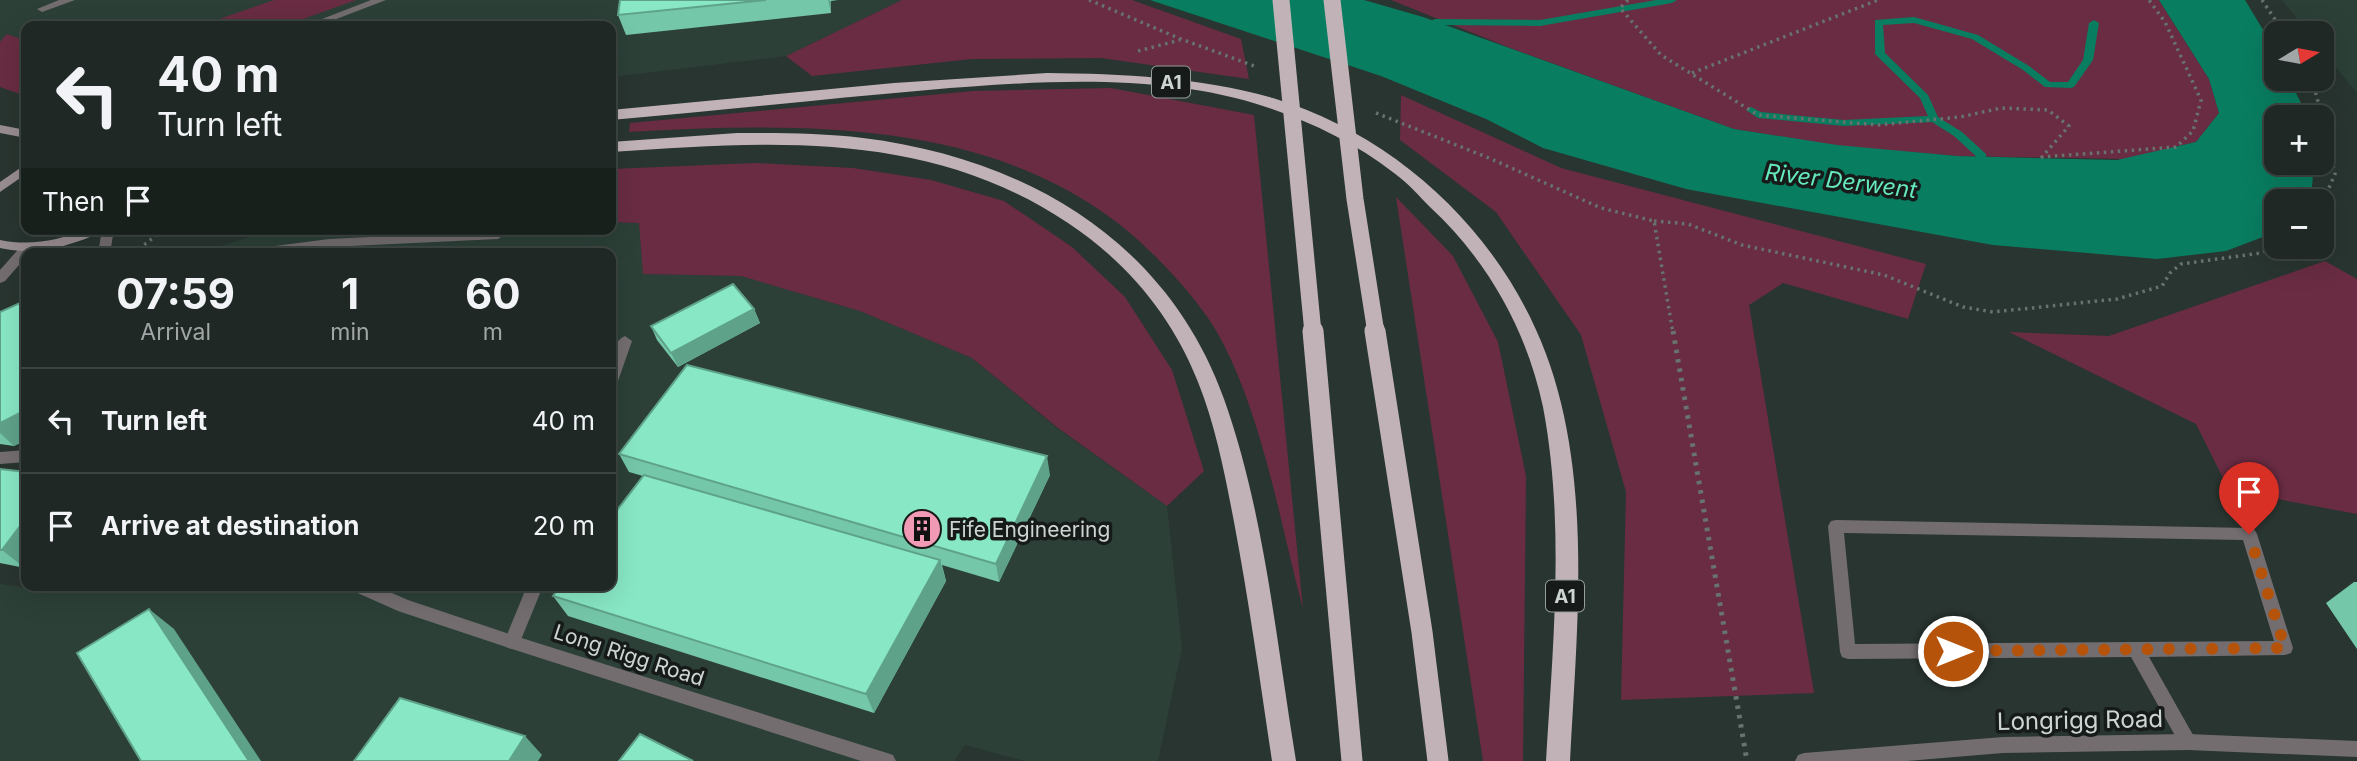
<!DOCTYPE html>
<meta charset="utf-8">
<style>
body{margin:0;font-family:Inter,sans-serif;background:#2c3431;color:#f1f3f6;height:100vh;display:flex;flex-direction:column;font-size:26px;white-space:nowrap}
*{box-sizing:border-box;margin:0}
p{font-size:23px;color:#a1a6a6}
.icon{flex:none;width:38px;height:38px;fill:none;stroke:currentColor;stroke-width:2;stroke-linecap:round;stroke-linejoin:round}
.map{position:relative;flex:1;overflow:hidden}
.side{position:absolute;left:21px;top:248px;width:595px;height:343px;display:flex;flex-direction:column;background:#1f2824;border-radius:14px;box-shadow:0 7px 28px #0002,0 0 0 2px #3c4441}
.side>*{flex:none}
.banner{position:absolute;left:21px;top:21px;width:595px;height:214px;border-radius:14px;box-shadow:0 7px 28px #0002,0 0 0 2px #3c4441;background:#1f2824;color:#f1f3f6;overflow:hidden}
.needle{width:46px;rotate:80deg}
.tools{position:absolute;left:2264px;top:21px;display:grid;gap:14px}
.tools a{display:grid;place-items:center;width:70px;height:70px;border-radius:14px;background:#1f2824;box-shadow:0 7px 28px #0002,0 0 0 2px #3c4441;font-size:35px}
.pin{position:absolute;display:grid;place-items:center;width:60px;height:60px;color:#fff;margin:-72px -30px;border-radius:50% 50% 50% 0;rotate:-45deg;box-shadow:0 0 7px #0007}
.pin .icon{rotate:45deg}
.me{position:absolute;width:77px;margin:-38px;rotate:90deg;stroke-linejoin:round;filter:drop-shadow(0 0 5px #0008)}
.turn{display:flex;align-items:center;gap:24px;height:147px;padding:0 21px;font-size:32px}
.turn .icon{width:91px;height:91px;stroke-width:2.5}
.turn b{display:block;font-size:49px;line-height:60px}
.then{display:flex;align-items:center;height:66px;padding:0 21px;background:#0003;gap:14px;font-size:26px}
.eta{display:flex;justify-content:space-evenly;align-items:center;height:119px;text-align:center}
.eta b{font-size:42px;font-weight:700;line-height:49px}
ul{padding:0;list-style:none}
li{display:flex;align-items:center;gap:21px;height:105px;padding:0 21px;border-top:2px solid #3c4441}
li div{flex:1}
li b{display:block;font-size:26px}
li em{font-style:normal}
.map>svg:first-child{display:block}
.built{fill:#2c4038}
.green{fill:#692c43}
.water{fill:#097d60}
.lines{fill:none;stroke-linecap:round;stroke-linejoin:round}
.stream{fill:#097d60;fill-rule:evenodd}
.path-far1{stroke:#68736e;stroke-width:3.5;stroke-dasharray:2.5 4.5;stroke-linecap:butt}
.path{stroke:#68736e;stroke-width:5;stroke-dasharray:3.5 6;stroke-linecap:butt}
.service{fill:#736d6f;fill-rule:evenodd}
.minor{fill:#736d6f;fill-rule:evenodd}
.tertiary{fill:#736d6f;fill-rule:evenodd}
.secondary{fill:#988d90;fill-rule:evenodd}
.trunk{fill:#c0b2b6;fill-rule:evenodd}
.trunk-bridge-far1{stroke:#c0b2b6;stroke-width:17}
.trunk-bridge{stroke:#c0b2b6;stroke-width:21}
.wall{fill:#75c7a9}
.shaded-wall{fill:#5fa28a}
.building{fill:#88e7c5;stroke:#5fa28a;stroke-width:2}
.route{stroke:#b45309;stroke-width:12;stroke-dasharray:0 21.6}
.labels{text-anchor:middle;dominant-baseline:central;stroke-width:7;stroke-linejoin:round;paint-order:stroke}
.shield{fill:#161b19;stroke:#969d9a;stroke-width:2}
.shield-label{font-size:19px;font-weight:bold;fill:#cdd5d1}
.poi-label{font-size:21px;fill:#cdd5d1;stroke:#161b19;text-anchor:start}
.street-label{font-size:21px;fill:#cdd5d1;stroke:#161b19}
.water-label{font-size:23px;font-style:italic;fill:#64eabe;stroke:#161b19}
.near-street-label{font-size:24px;fill:#cdd5d1;stroke:#161b19}
</style>
<div class="map">
<svg width="2357" height="761" viewBox="0 0 2357 761">
<rect width="100%" height="100%" fill="#293530"/>
<g class="built">
<polygon points="0,0 902,0 786,56 611,77 611,26 26,26 26,52 0,45"/>
<polygon points="2282,0 2357,0 2357,93 2322,50 2322,33 2309,33"/>
<polygon points="611,222 639,223 643,274 741,276 860,311 972,358 1058,429 1167,506 1182,648 1158,761 1025,761 965,745 954,761 0,761 0,584 22,587 26,582 26,586 611,586 611,254 197,254 274,229 611,229"/>
</g>
<g class="green">
<polygon points="274,0 356,0 284,26 199,26"/>
<polygon points="902,0 1132,0 1241,39 1249,79 1101,58 972,59 812,76 786,56"/>
<polygon points="1391,0 2159,0 2209,79 2219,113 2196,142 2125,159 1957,156 1846,147 1734,129 1510,48"/>
<polygon points="7,34 26,41 26,96 0,87 0,42"/>
<path d="M1111,88l143,27 49,494c-23,-87 -40,-189 -81,-268 -16,-30 -41,-59 -65,-83 -138,-141 -345,-136 -528,-126l1,-9 343,-32z"/>
<polygon points="1401,95 1561,168 1926,264 1908,319 1783,283 1749,305 1814,693 1621,700 1626,492 1581,335 1496,212 1400,140"/>
<polygon points="756,163 853,168 931,180 1004,201 1072,247 1125,297 1172,370 1204,471 1167,506 1058,428 972,358 860,311 741,276 643,274 639,223 611,222 611,169"/>
<polygon points="1396,197 1453,256 1498,342 1526,476 1523,761 1483,761"/>
<polygon points="2325,261 2357,279 2357,514 2229,490 2196,424 2009,332 2109,336"/>
</g>
<polygon class="water" points="1150,0 1364,0 1423,17 1734,129 1837,145 1957,156 2117,160 2196,142 2219,113 2209,79 2159,0 2245,0 2277,53 2277,79 2289,79 2302,105 2305,117 2277,117 2277,163 2314,163 2312,187 2303,201 2277,201 2277,227 2268,235 2226,251 2157,259 1993,245 1686,189 1543,148 1486,119 1381,76"/>
<g class="lines">
<g class="stream">
<polygon points="1656,0 1677,0 1672,3 1540,26 1435,25 1430,22 1435,19 1540,20"/>
<polygon points="1914,17 1978,35 2029,66 2050,82 2068,82 2083,60 2089,23 2094,20 2099,23 2093,60 2074,87 2071,88 2045,87 2023,70 1972,39 1914,23 1883,25 1885,53 1928,95 1938,117 1962,132 1986,154 1986,158 1978,158 1954,136 1932,122 1844,126 1758,118 1746,110 1751,107 1761,112 1844,120 1928,116 1920,98 1875,54 1875,20"/>
</g>
<g class="path-far1">
<polyline points="1089,0 1181,39 1257,67"/>
<polyline points="1628,0 1620,8 1661,55 1758,115 1878,125 1960,117 2001,108 2048,110 2069,126 2042,157 2176,147 2193,131 2201,100 2165,22 2149,0"/>
<polyline points="2262,0 2284,33"/>
<polyline points="1138,51 1180,40"/>
<polyline points="1692,73 1878,0"/>
<polyline points="2312,79 2322,117"/>
<polyline points="1376,113 1489,158 1601,208 1654,221 1673,333"/>
<polyline points="2322,118 2335,174 2322,204"/>
<polyline points="1654,221 1688,224 1742,245 1884,275 1963,307 1993,312 2117,299 2162,286 2170,273 2181,264 2261,253 2277,245"/>
<polyline points="133,253 165,229"/>
</g>
<polyline class="path" points="1673,331 1747,761"/>
<g class="service">
<polygon points="59,0 75,0 42,12 37,9"/>
<polygon points="498,231 504,235 498,239 329,247 285,254 246,254 252,249 329,239"/>
<path d="M625,336l7,5 -14,40 -2,4 -5,1c-1,-15 -2,-43 14,-50z"/>
<path d="M1836,520l413,8 5,1 3,5 36,114 -2,5 -6,2 -136,2 48,85 -3,6 -6,2 -6,-2 -51,-91 -283,2 -6,-2 -2,-5 -12,-126 3,-5zM1844,533l399,7 31,101 -419,3z"/>
<polygon points="527,586 543,586 518,647 512,649 506,647 504,642"/>
</g>
<g class="minor">
<polygon points="371,0 386,0 318,26 304,26"/>
<polygon points="26,450 26,462 0,464 0,452"/>
<polygon points="2188,734 2357,741 2357,757 2188,750 2003,753 1907,761 1795,761 1798,755 1804,753 2003,737"/>
</g>
<g class="tertiary">
<polygon points="102,229 114,229 110,254 98,254"/>
<polygon points="28,243 34,247 29,254 26,254 26,257 5,281 0,283 0,270 23,244"/>
<polygon points="351,586 376,586 408,600 512,635 887,753 893,755 896,761 861,761 512,649 398,611 353,591"/>
</g>
<g class="secondary">
<polygon points="0,125 26,130 26,138 0,133"/>
<polygon points="26,164 26,174 0,192 0,182"/>
<path d="M86,229h18l-2,3c-32,14 -66,24 -102,16v-8c30,6 58,1 86,-11z"/>
</g>
<g class="trunk">
<path d="M1047,73c76,1 152,4 226,25 141,43 254,161 288,305 28,115 15,241 9,358h-24c7,-117 19,-238 -3,-354 -16,-76 -55,-146 -112,-199 -12,-12 -23,-25 -37,-35 -37,-29 -83,-51 -128,-66 -104,-35 -230,-26 -338,-17 -106,9 -211,21 -317,30v-10l283,-27z"/>
<path d="M737,133c42,0 84,0 126,5 162,20 304,102 361,261 41,115 52,242 72,362h-24c-12,-80 -23,-160 -38,-239 -9,-47 -18,-95 -36,-140 -26,-66 -71,-120 -130,-159 -141,-94 -297,-82 -457,-71v-10z"/>
</g>
<g class="trunk-bridge-far1">
<polyline points="1281,0 1313,333"/>
<polyline points="1332,0 1355,199 1376,333"/>
</g>
<g class="trunk-bridge">
<polyline points="1313,331 1352,761"/>
<polyline points="1375,331 1422,632 1438,761"/>
</g>
</g>
<g class="wall">
<polygon points="620,0 838,0 831,1 831,13 626,35 618,15"/>
<polygon points="26,309 26,440 14,446 0,444 0,312"/>
<polygon points="754,309 760,323 678,367 657,340 651,326"/>
<polygon points="619,454 1050,475 999,582 942,565 946,581 874,713 568,616 553,596 643,476 629,472"/>
<polygon points="0,469 25,568 0,563"/>
<polygon points="2354,582 2357,582 2357,649 2326,603"/>
</g>
<g class="shaded-wall">
<polygon points="828,0 831,1 831,13"/>
<polygon points="754,309 760,323 678,367 671,353"/>
<polygon points="26,410 26,440 14,446 0,433 0,423"/>
<polygon points="1047,456 1050,475 999,582 996,564"/>
<polygon points="26,518 26,566 25,568 2,550"/>
<polygon points="940,560 946,581 874,713 866,694"/>
<polygon points="149,609 174,629 261,761 249,761"/>
<polygon points="525,736 542,755 538,761 509,761"/>
</g>
<g class="building">
<polygon points="620,0 766,0 618,15"/>
<polygon points="733,284 754,309 671,353 651,326"/>
<polygon points="20,303 26,316 26,410 0,423 0,312"/>
<polygon points="687,365 1047,456 996,564 619,454"/>
<polygon points="0,469 26,472 26,518 2,550 0,550"/>
<polygon points="644,475 940,560 866,694 553,596 560,586 611,586 611,518"/>
<polygon points="149,609 249,761 141,761 77,653"/>
<polygon points="400,698 525,736 509,761 354,761"/>
<polygon points="640,734 693,761 619,761"/>
</g>
<g class="lines">
<polyline class="route" points="1953,651 2285,648 2249,534"/>
</g>
<defs>
<symbol id="building-disc" viewBox="-11 -11 22 22"><circle r="9.5" fill="#f09ab6" stroke="#161b19"/><path d="M-4-6H4V6H1V3H-1V6H-4ZM-2.5-4.3h1.7v1.8h-1.7ZM.8-4.3h1.7v1.8H.8ZM-2.5-1h1.7V.8h-1.7ZM.8-1h1.7V.8H.8Z" fill="#111"/></symbol>
</defs>
<g fill-rule="evenodd">
<use href="#building-disc" x="900" y="507" width="44" height="44"/>
</g>
<g class="labels">
<g class="shield">
<rect x="1152" y="66.5" width="38" height="31" rx="5"/>
<rect x="1546" y="580.5" width="38" height="31" rx="5"/>
</g>
<g class="shield-label">
<text x="1171" y="82">A1</text>
<text x="1565" y="596">A1</text>
</g>
<g class="poi-label">
<text x="949" y="529">Fife Engineering</text>
</g>
<g class="street-label">
<text transform="translate(629 655) rotate(18)">Long Rigg Road</text>
</g>
<g class="water-label">
<text transform="translate(1841 181) rotate(7)">River Derwent</text>
</g>
<g class="near-street-label">
<text transform="translate(2080 720) rotate(-1)">Longrigg Road</text>
</g>
</g>
</svg>
<div class="tools">
<a><svg class="needle" viewBox="-14 -14 28 28"><path d="M0-13l5 13h-10z" fill="#e53935"/><path d="M0 13l5-13h-10z" fill="#a1a6a6"/></svg></a>
<a>+</a>
<a>−</a>
</div>
<div class="pin" style="left:2249px;top:534px;background:#d93025"><svg class="icon" aria-label="arrive" viewBox="0 0 24 24"><path d="M6 21V4h12l-3 4 3 4H6"/></svg></div>
<svg class="me" style="left:1953px;top:651px" viewBox="-20 -20 40 40"><circle r="17" fill="#b45309" stroke="#fff" stroke-width="3"/><path d="M0-11L8 9 0 5-8 9z" fill="#fff"/></svg>
<div class="banner">
<div class="turn"><svg class="icon" aria-label="left" viewBox="0 0 24 24"><path d="M17 20v-9H6M10 6l-5 5 5 5"/></svg><div><b>40 m</b>Turn left</div></div>
<div class="then">Then<svg class="icon" aria-label="arrive" viewBox="0 0 24 24"><path d="M6 21V4h12l-3 4 3 4H6"/></svg></div>
</div>
<section class="side">
<div class="eta">
<div><b>07:59</b><p>Arrival</p></div>
<div><b>1</b><p>min</p></div>
<div><b>60</b><p>m</p></div>
</div>
<ul>
<li><svg class="icon" aria-label="left" viewBox="0 0 24 24"><path d="M17 20v-9H6M10 6l-5 5 5 5"/></svg><div><b>Turn left</b></div><em>40 m</em></li>
<li><svg class="icon" aria-label="arrive" viewBox="0 0 24 24"><path d="M6 21V4h12l-3 4 3 4H6"/></svg><div><b>Arrive at destination</b></div><em>20 m</em></li>
</ul>
</section>
</div>
